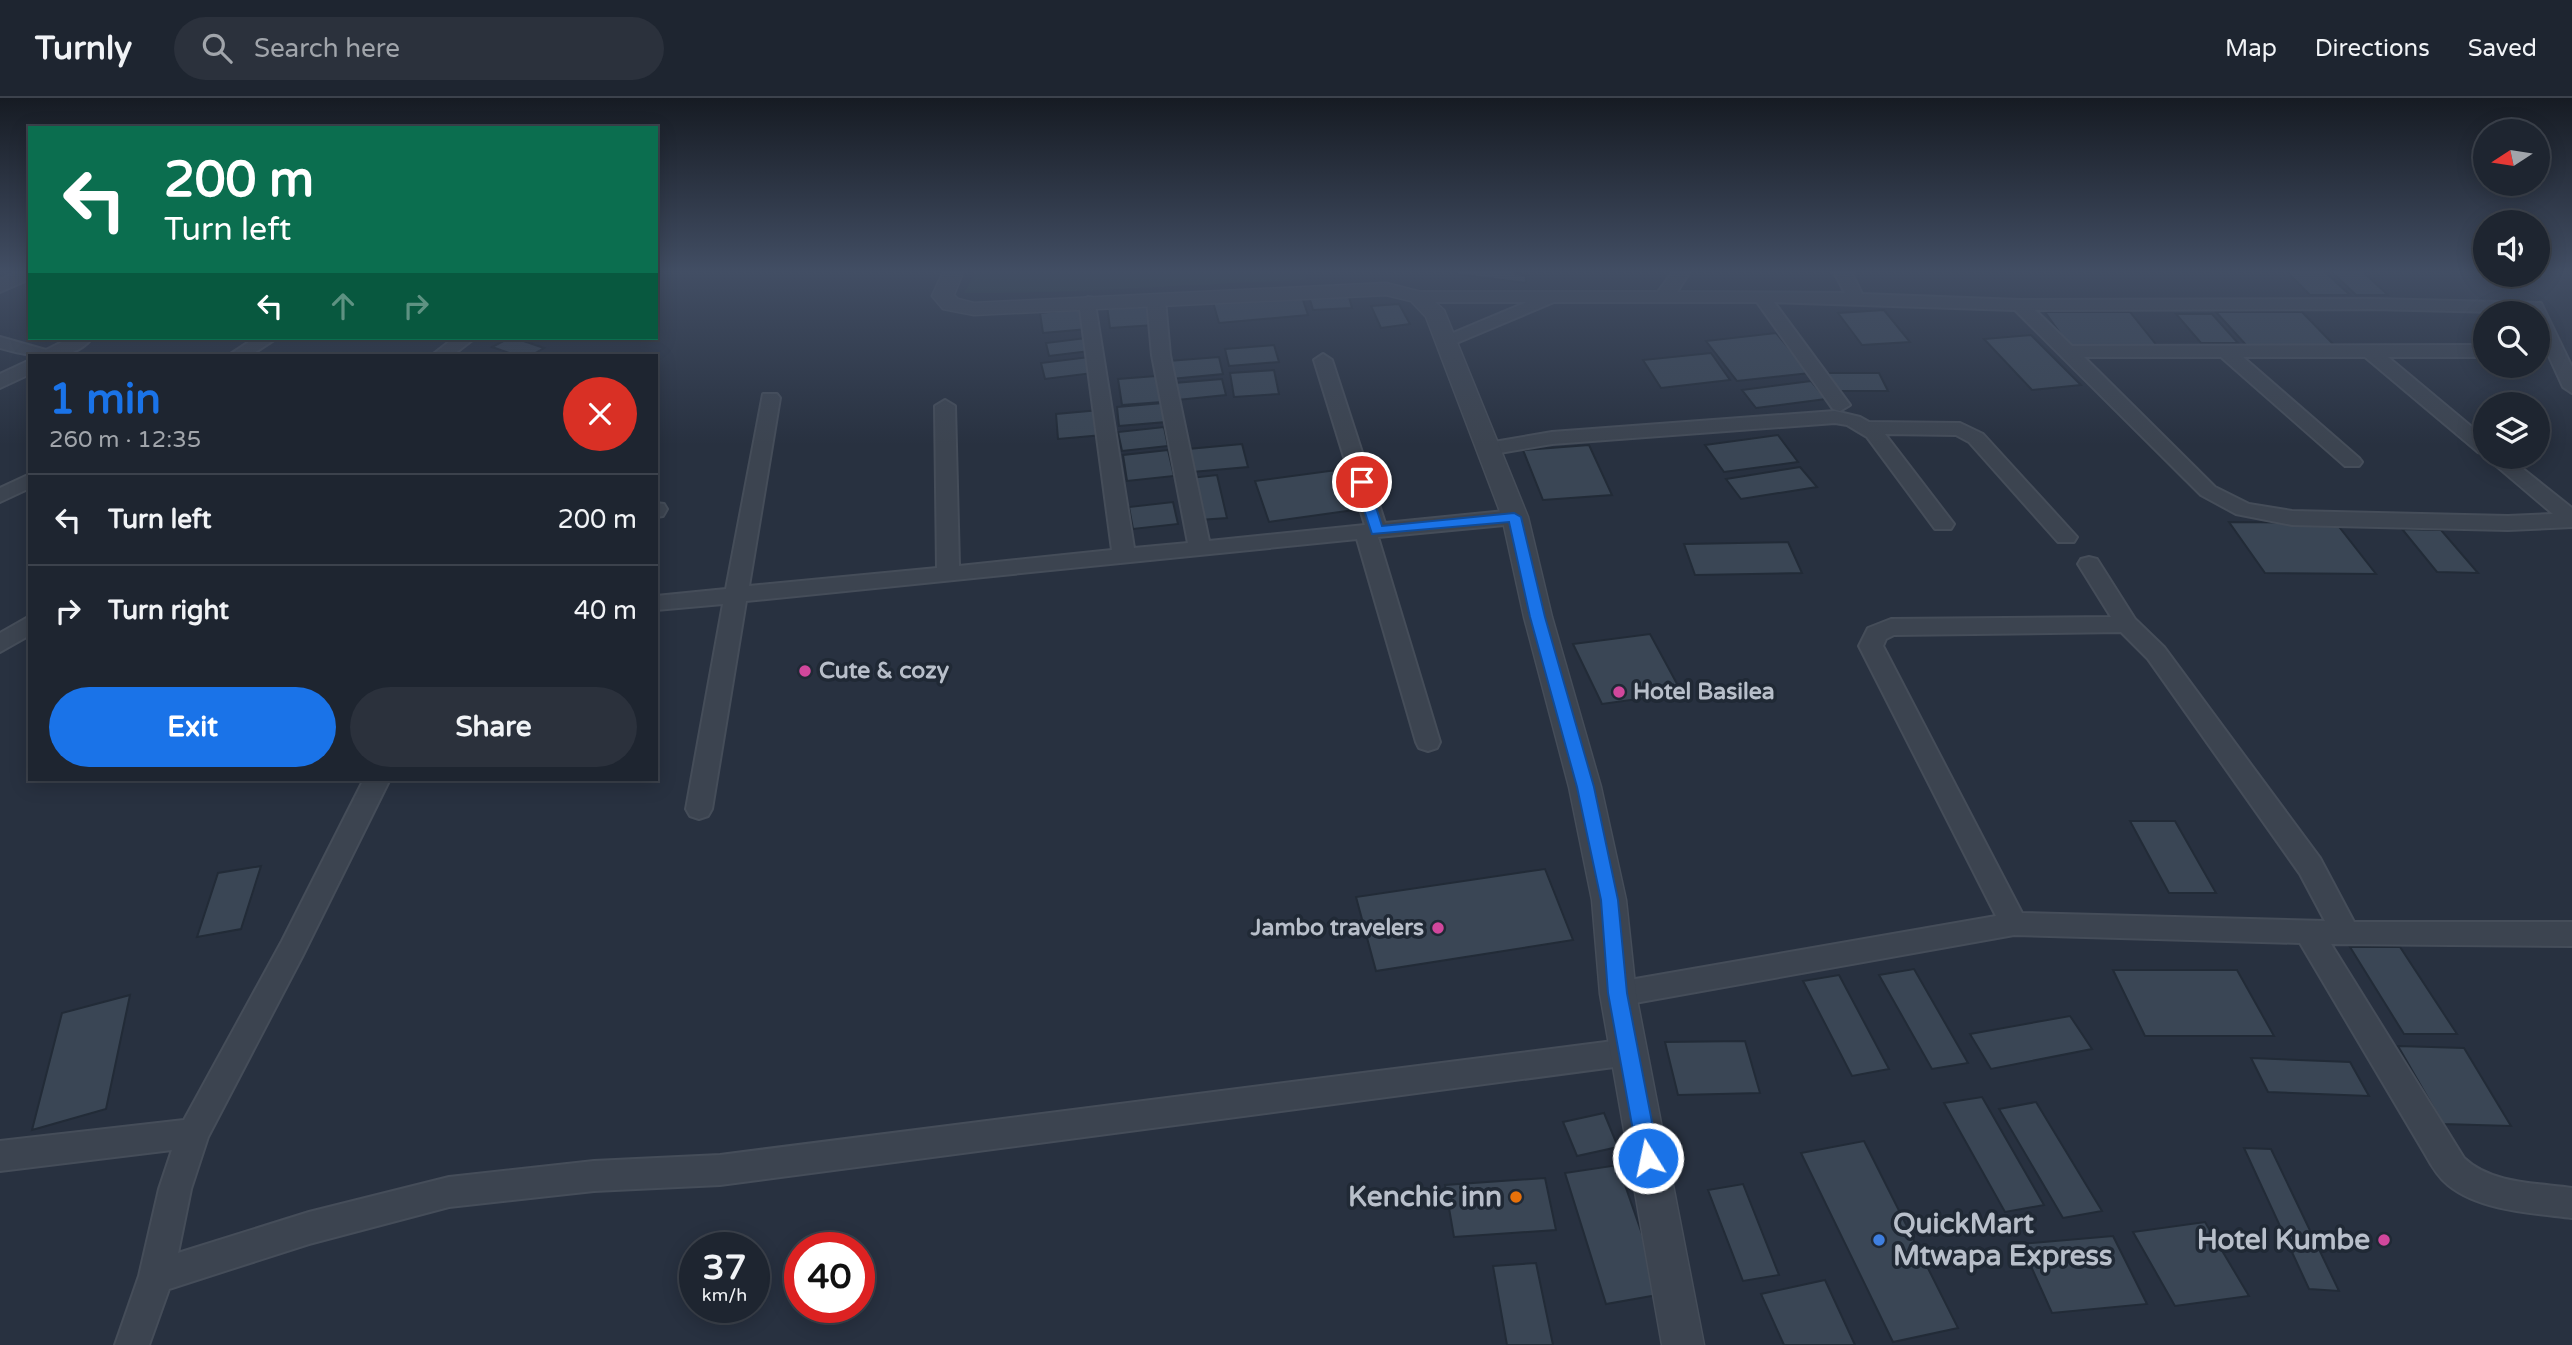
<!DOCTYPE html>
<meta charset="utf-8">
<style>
body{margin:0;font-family:"Varela Round",sans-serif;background:#2b313c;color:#f1f3f6;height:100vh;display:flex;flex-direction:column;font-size:26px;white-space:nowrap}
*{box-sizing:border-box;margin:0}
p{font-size:23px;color:#a1a5ab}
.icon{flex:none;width:38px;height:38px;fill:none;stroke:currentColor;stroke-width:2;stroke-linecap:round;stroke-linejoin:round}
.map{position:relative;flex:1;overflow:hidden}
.details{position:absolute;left:28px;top:256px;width:630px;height:427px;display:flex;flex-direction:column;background:#1e2530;border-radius:0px;box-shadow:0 4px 18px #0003,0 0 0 2px #3c424c}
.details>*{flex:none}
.guide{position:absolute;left:28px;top:28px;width:630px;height:214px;border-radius:0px;box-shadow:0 4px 18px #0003,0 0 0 2px #3c424c;background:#0b6e4f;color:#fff;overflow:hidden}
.needle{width:46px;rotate:258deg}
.tools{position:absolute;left:2473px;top:21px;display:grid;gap:14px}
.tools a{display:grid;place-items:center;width:77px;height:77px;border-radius:50%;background:#1e2530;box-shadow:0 4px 18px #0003,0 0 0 2px #3c424c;font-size:35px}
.speed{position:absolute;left:679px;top:1134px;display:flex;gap:14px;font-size:35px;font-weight:700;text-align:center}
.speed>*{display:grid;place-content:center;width:91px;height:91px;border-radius:50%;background:#1e2530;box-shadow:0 4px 18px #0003,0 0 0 2px #3c424c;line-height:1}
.speed small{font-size:18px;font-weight:400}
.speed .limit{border:10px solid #d22;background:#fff;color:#111}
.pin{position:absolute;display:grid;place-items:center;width:60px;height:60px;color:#fff;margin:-30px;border:4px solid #fff;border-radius:50%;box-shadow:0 2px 7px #0007}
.me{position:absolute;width:77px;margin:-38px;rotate:350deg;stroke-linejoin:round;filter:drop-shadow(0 0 5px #0008)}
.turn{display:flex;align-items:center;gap:24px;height:147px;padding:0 21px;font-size:32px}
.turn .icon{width:91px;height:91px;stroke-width:2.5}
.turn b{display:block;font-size:49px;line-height:60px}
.lanes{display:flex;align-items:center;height:66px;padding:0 21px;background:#0003;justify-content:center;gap:35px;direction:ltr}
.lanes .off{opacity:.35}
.round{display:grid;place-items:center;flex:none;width:74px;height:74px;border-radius:37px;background:#2b313c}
.headline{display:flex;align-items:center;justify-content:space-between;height:119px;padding:0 21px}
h1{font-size:42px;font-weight:700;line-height:52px;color:#1a73e8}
.primary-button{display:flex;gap:14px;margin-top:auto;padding:14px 21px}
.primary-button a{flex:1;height:80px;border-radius:42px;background:#1a73e8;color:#fff;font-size:28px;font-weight:700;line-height:80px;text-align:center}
.primary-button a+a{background:#2b313c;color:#f1f3f6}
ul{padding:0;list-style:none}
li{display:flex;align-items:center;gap:21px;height:91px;padding:0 21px;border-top:2px solid #3c424c}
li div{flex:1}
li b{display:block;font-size:26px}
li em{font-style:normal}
header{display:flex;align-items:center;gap:42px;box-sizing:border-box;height:98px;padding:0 35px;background:#1e2530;border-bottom:2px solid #3c424c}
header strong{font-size:33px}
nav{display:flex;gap:38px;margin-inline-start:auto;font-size:24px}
.search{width:490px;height:63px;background:#2b313c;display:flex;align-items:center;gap:18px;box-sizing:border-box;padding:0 24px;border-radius:38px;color:#a1a5ab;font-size:26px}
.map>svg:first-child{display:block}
.green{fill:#2a3e41}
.building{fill:#3a4655;stroke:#222b37;stroke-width:2}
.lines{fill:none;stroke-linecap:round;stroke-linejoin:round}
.minor-casing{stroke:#454d59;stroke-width:4}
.tertiary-casing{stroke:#454d59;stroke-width:3}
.minor{fill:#3c4450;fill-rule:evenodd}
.tertiary{fill:#3c4450;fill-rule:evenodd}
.route{fill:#1a73e8;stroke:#114b97;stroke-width:2}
.hotel-dot{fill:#d1479c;stroke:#202935;stroke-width:2.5}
.food-dot{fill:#e8710a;stroke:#202935;stroke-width:2.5}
.shop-dot{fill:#3f7fe0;stroke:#202935;stroke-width:2.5}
.labels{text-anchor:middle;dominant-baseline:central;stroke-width:7;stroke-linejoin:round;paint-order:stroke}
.poi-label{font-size:23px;font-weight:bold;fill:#b8bfca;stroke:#202935;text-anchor:start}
.near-poi-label{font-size:28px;font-weight:bold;fill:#b8bfca;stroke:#202935;text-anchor:end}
</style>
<header>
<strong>Turnly</strong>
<div class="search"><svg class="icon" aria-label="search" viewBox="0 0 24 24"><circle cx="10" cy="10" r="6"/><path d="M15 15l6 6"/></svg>Search here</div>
<nav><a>Map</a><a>Directions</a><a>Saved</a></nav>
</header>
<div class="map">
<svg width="2572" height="1247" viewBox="0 0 2572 1247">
<rect width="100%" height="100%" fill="#283140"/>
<path class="green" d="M977,172h329v10c-114,4 -228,14 -342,13z"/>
<g class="building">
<polygon points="1457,172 1515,172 1515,176 1526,177 1526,185 1456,176"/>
<polygon points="2285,172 2323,172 2350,197 2310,197"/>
<polygon points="2330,172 2361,172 2388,197 2356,197"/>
<polygon points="1348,195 1352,210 1313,212 1309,198"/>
<polygon points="1301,196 1308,217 1219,225 1213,204"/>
<polygon points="1152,204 1155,227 1110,230 1107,208"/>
<polygon points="1399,206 1410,226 1381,230 1371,208"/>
<polygon points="1084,210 1088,231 1043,235 1040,215"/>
<polygon points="1884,212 1910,244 1862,247 1838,215"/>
<polygon points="2045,214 2130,214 2158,249 2070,249"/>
<polygon points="2216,214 2302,214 2335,248 2247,248"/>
<polygon points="2176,216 2212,216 2238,245 2201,245"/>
<polygon points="1776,235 1810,275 1737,283 1706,243"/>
<polygon points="2031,237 2081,287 2032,292 1984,241"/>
<polygon points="509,240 515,240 544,250 532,257 515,257 492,249"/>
<polygon points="1086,240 1090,253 1049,258 1046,245"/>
<polygon points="1274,247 1279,264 1229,268 1225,251"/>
<polygon points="1711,255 1730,282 1661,290 1643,262"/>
<polygon points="1089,259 1093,275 1045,281 1041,265"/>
<polygon points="1219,259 1223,276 1171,281 1168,263"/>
<polygon points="1274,272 1279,296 1234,299 1230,275"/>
<polygon points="1827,275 1879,275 1888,293 1835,293"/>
<polygon points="1156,278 1162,304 1122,307 1118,281"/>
<polygon points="1222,281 1226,297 1177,302 1174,285"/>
<polygon points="1811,283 1826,301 1756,310 1742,292"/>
<polygon points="1163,305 1166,324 1119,328 1117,309"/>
<polygon points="1100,312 1103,337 1058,341 1056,316"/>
<polygon points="1164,329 1168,348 1122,353 1118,334"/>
<polygon points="1778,337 1798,364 1724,374 1705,347"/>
<polygon points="1242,346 1248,369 1192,374 1188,351"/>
<polygon points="1589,347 1612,397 1543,402 1523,352"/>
<polygon points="1168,352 1174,378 1127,383 1123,357"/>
<polygon points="1800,369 1817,389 1741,401 1726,381"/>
<polygon points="1344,371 1361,411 1269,424 1255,383"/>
<polygon points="1217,377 1227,420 1199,422 1190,380"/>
<polygon points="1173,404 1178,426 1133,431 1129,409"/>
<polygon points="2229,424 2336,425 2376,476 2265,475"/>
<polygon points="2402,431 2441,432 2478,475 2437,474"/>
<polygon points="1788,444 1802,475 1695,477 1684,446"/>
<polygon points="1650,536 1682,595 1602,606 1573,546"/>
<polygon points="2130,723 2175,723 2216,795 2169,795"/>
<polygon points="261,768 241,831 197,839 218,775"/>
<polygon points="1545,771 1573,842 1376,873 1356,799"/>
<polygon points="2350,849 2400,849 2457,936 2404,936"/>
<polygon points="1914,871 1968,965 1932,971 1879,877"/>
<polygon points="2113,872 2237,872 2274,938 2145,938"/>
<polygon points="1839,877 1889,971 1852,978 1803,883"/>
<polygon points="130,897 106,1011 32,1032 62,915"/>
<polygon points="2070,918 2092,951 1991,971 1970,936"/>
<polygon points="1745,943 1760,995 1678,997 1665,944"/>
<polygon points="2398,948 2464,950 2511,1028 2443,1026"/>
<polygon points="2251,960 2350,964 2369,998 2268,994"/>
<polygon points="1982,999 2044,1107 2005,1114 1944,1005"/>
<polygon points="2036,1004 2102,1113 2063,1120 1999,1011"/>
<polygon points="1604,1015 1618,1049 1577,1058 1563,1024"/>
<polygon points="1864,1043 1958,1230 1893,1244 1801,1055"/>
<polygon points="2244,1050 2271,1051 2339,1193 2309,1191"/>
<polygon points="1618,1067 1663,1196 1606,1206 1565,1075"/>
<polygon points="1545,1080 1556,1132 1454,1139 1445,1087"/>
<polygon points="1743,1086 1779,1177 1743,1183 1708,1092"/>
<polygon points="2205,1124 2249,1198 2175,1208 2133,1134"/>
<polygon points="2113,1138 2147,1206 2052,1215 2021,1146"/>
<polygon points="1536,1165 1553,1247 1507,1247 1493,1168"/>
<polygon points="1825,1182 1855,1247 1784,1247 1761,1196"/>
</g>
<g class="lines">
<defs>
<g id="minor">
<polygon points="21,172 30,172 30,181 0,194 0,182"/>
<polygon points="1674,172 1691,172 1677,194 1845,195 1833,172 1850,172 1862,196 2020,202 2372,201 2541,205 2572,269 2572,295 2563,289 2538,234 2538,215 2372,211 2035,212 2072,248 2485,247 2485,259 2388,259 2485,340 2485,356 2478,354 2365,259 2243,259 2359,360 2362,364 2359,368 2345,368 2221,259 2084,259 2215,389 2249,406 2292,413 2508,418 2553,416 2486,359 2508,359 2572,410 2572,429 2508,432 2292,427 2236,416 2201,397 2015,212 1774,204 1850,307 1840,313 1833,311 1757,204 1554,204 1447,249 1438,244 1441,240 1527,204 1418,204 1409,199 1418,194 1658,194"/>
<polygon points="1156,197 1165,202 1170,257 1209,443 1365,427 1314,262 1323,256 1332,262 1385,425 1515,412 1522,414 1526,419 1522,424 1515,426 1378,439 1440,644 1437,650 1428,653 1419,650 1416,644 1357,441 746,503 712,711 708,718 699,721 690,718 686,711 723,506 656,512 656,498 726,491 763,296 777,296 780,300 749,488 937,470 935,308 945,302 955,308 959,468 1112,452 1079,204 1088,199 1094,200 1134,450 1188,445 1152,257 1147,202"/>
<path d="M0,239l46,13 24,-12h22c-21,27 -65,18 -92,10z"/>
<polygon points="255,240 277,240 251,257 229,257"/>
<polygon points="454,240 475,240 453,257 432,257"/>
<polygon points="30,262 30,276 0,290 0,276"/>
<polygon points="1835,313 1860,319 1869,324 1960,325 1983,336 2077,439 2074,444 2058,444 1969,344 1956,337 1885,336 1954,426 1951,431 1935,431 1867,339 1847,327 1835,325 1552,346 1488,357 1481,355 1478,351 1481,347 1488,345 1552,334"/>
<polygon points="30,376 30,390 0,404 0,390"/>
<polygon points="656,405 664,406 667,411 663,418 656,419"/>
<path d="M2089,459l8,2 38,60 29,28 156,211 34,64h218v24l-241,-2 133,214c27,26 73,25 108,30v30c-40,-5 -92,-7 -124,-33 -10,-8 -17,-20 -23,-31l-125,-211 -286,-8 -396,71 -10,-3 -5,-9 5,-9 10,-3 378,-66 -137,-270 9,-18 23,-9 220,-2 -33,-53 3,-5zM2121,534l27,27 152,215 25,47 -303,-8 -139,-267 3,-7 8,-4z"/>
<polygon points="30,518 30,537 0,554 0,535"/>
<polygon points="364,681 390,681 302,859 208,1039 191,1091 178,1155 309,1114 449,1079 594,1063 720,1057 1629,941 1640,945 1644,954 1640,963 1629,967 720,1087 594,1093 449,1109 309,1146 169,1191 149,1247 115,1247 139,1178 159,1091 172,1052 0,1073 0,1043 184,1022 282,843"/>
</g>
<polygon id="tertiary" points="944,172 964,172 954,197 958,201 974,205 1386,185 1425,195 1444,212 1528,419 1552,519 1601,689 1626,802 1636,896 1704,1247 1662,1247 1600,896 1592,802 1569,689 1524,519 1502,419 1426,219 1411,203 1386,197 974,217 943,211 932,198"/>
</defs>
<use href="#minor" class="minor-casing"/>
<use href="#tertiary" class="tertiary-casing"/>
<use href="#minor" class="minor"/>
<use href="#tertiary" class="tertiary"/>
</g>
<linearGradient id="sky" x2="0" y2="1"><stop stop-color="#161b23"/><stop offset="0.5" stop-color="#424e64"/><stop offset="1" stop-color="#424e64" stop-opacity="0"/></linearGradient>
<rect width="2572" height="347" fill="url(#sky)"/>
<polygon class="route" points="1362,380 1368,384 1382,428 1514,415 1521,419 1545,519 1594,689 1618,802 1627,895 1659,1060 1656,1067 1648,1070 1641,1067 1638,1060 1608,895 1601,802 1577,689 1530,519 1509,424 1372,436 1355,384"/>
<g class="hotel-dot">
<circle cx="805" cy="573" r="7"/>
<circle cx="1619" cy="594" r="7"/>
<circle cx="1438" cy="830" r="7"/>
<circle cx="2384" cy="1142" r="7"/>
</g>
<circle class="food-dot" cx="1516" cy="1099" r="7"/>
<circle class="shop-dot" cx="1879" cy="1142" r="7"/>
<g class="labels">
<g class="poi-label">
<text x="819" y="573">Cute &amp; cozy</text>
<text x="1633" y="594">Hotel Basilea</text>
<text x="1424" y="830" text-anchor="end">Jambo travelers</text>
</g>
<g class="near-poi-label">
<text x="1502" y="1099">Kenchic inn</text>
<text x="1893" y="1126" text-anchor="start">QuickMart<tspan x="1893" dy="32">Mtwapa Express</tspan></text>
<text x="2370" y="1142">Hotel Kumbe</text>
</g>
</g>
</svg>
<div class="tools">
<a><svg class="needle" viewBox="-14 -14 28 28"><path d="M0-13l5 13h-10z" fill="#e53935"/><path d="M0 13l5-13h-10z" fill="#a1a5ab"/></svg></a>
<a><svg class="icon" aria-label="sound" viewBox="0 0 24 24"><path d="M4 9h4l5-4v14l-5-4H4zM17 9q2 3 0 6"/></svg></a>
<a><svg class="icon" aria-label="search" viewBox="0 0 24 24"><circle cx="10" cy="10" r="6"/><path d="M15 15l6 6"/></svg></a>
<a><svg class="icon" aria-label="layers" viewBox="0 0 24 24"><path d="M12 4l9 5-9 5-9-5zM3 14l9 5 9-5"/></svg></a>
</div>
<div class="speed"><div>37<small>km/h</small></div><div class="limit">40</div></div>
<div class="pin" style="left:1362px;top:384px;background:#d93025"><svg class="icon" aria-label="arrive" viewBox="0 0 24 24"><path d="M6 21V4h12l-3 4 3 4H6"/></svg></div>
<svg class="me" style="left:1648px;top:1060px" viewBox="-20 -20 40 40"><circle r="17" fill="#1a73e8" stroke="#fff" stroke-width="3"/><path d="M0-11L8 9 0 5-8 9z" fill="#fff"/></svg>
<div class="guide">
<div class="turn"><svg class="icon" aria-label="left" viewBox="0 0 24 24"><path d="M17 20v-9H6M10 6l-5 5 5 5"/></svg><div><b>200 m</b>Turn left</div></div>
<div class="lanes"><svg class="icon" aria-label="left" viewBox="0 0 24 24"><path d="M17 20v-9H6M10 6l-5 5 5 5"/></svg><svg class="icon off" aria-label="ahead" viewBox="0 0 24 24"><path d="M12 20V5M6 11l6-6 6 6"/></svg><svg class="icon off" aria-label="right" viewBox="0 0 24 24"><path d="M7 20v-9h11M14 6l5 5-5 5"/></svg></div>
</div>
<section class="details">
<div class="headline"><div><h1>1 min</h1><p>260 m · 12:35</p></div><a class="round" style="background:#d93025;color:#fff"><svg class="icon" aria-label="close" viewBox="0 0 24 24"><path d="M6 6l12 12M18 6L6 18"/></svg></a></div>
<ul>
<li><svg class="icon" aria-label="left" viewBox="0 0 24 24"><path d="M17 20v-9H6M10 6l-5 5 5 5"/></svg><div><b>Turn left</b></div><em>200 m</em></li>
<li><svg class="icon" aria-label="right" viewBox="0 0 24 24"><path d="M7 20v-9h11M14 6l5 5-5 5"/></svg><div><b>Turn right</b></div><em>40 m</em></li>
</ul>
<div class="primary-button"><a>Exit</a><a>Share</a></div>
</section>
</div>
